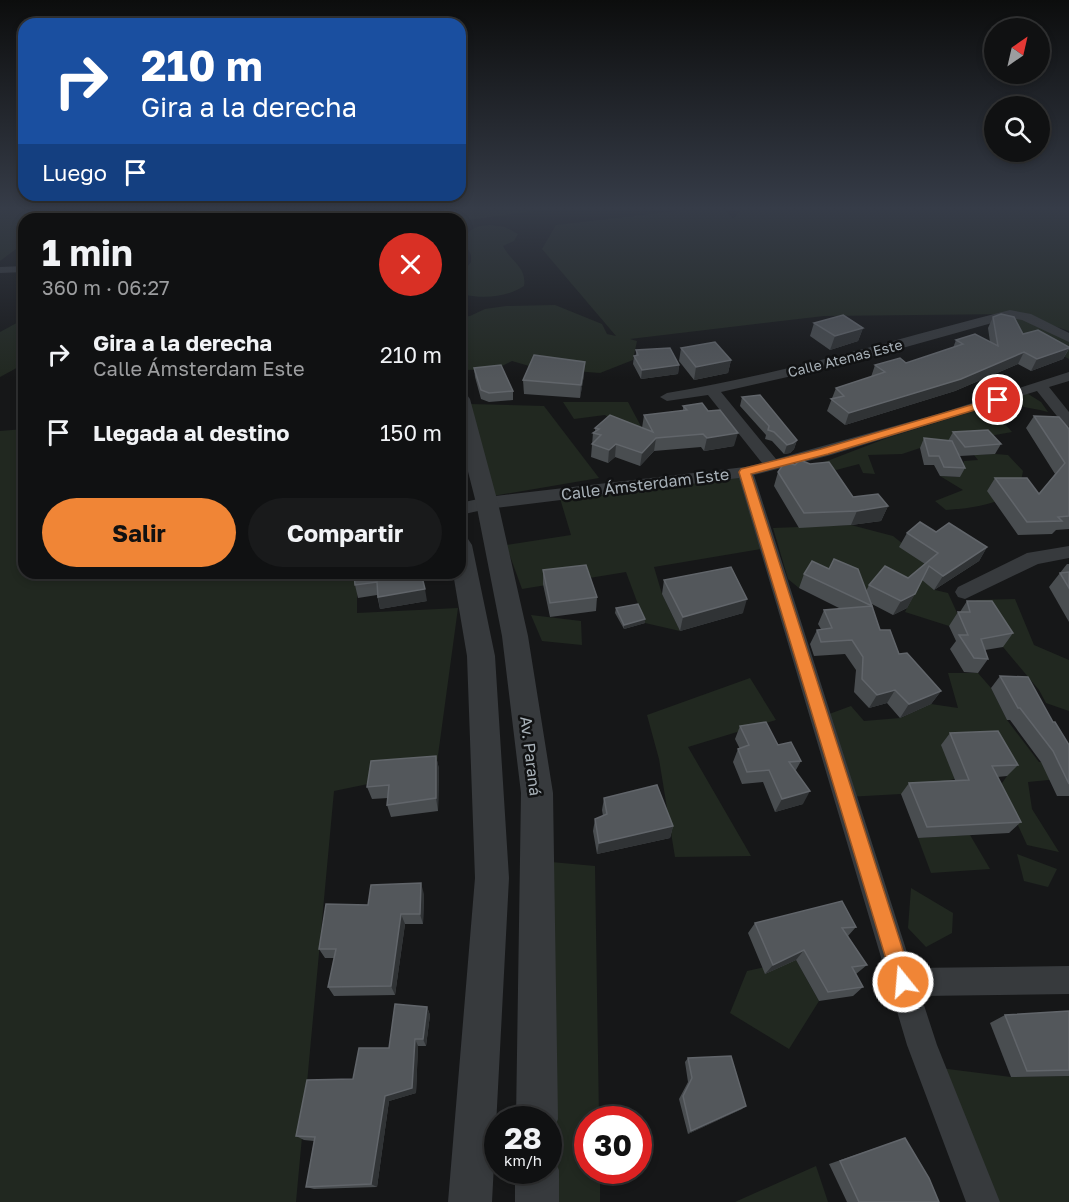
<!DOCTYPE html>
<html lang="es">
<meta charset="utf-8">
<style>
body{margin:0;font-family:"Golos Text",sans-serif;background:#191a1b;color:#f1f3f6;height:100vh;display:flex;flex-direction:column;font-size:22px;white-space:nowrap}
*{box-sizing:border-box;margin:0}
p{font-size:20px;color:#9c9d9f}
.icon{flex:none;width:33px;height:33px;fill:none;stroke:currentColor;stroke-width:2;stroke-linecap:round;stroke-linejoin:round}
.map{position:relative;flex:1;overflow:hidden}
.panel{position:absolute;left:18px;top:213px;width:448px;height:366px;display:flex;flex-direction:column;background:#101112;border-radius:18px;box-shadow:0 3px 9px #0003,0 0 0 2px #303132}
.panel>*{flex:none}
.top-card{position:absolute;left:18px;top:18px;width:448px;height:183px;border-radius:18px;box-shadow:0 3px 9px #0003,0 0 0 2px #303132;background:#1a4fa0;color:#fff;overflow:hidden}
.needle{width:39px;rotate:34deg}
.tools{position:absolute;left:984px;top:18px;display:grid;gap:12px}
.tools a{display:grid;place-items:center;width:66px;height:66px;border-radius:50%;background:#101112;box-shadow:0 3px 9px #0003,0 0 0 2px #303132;font-size:30px}
.speed{position:absolute;left:484px;top:1106px;display:flex;gap:12px;font-size:30px;font-weight:700;text-align:center}
.speed>*{display:grid;place-content:center;width:78px;height:78px;border-radius:50%;background:#101112;box-shadow:0 3px 9px #0003,0 0 0 2px #303132;line-height:1}
.speed small{font-size:15px;font-weight:400}
.speed .limit{border:9px solid #d22;background:#fff;color:#111}
.pin{position:absolute;display:grid;place-items:center;width:51px;height:51px;color:#fff;margin:-26px;border:3px solid #fff;border-radius:50%;box-shadow:0 2px 6px #0007}
.me{position:absolute;width:66px;margin:-33px;rotate:343deg;stroke-linejoin:round;filter:drop-shadow(0 0 4px #0008)}
.turn{display:flex;align-items:center;gap:21px;height:126px;padding:0 24px;font-size:27px}
.turn .icon{width:78px;height:78px;stroke-width:2.5}
.turn b{display:block;font-size:42px;line-height:51px}
.then{display:flex;align-items:center;height:57px;padding:0 24px;background:#0003;gap:12px;font-size:22px}
.round{display:grid;place-items:center;flex:none;width:63px;height:63px;border-radius:32px;background:#191a1b}
.headline{display:flex;align-items:center;justify-content:space-between;height:102px;padding:0 24px}
h1{font-size:36px;font-weight:700;line-height:45px}
.action{display:flex;gap:12px;margin-top:auto;padding:12px 24px}
.action a{flex:1;height:69px;border-radius:36px;background:#f08536;color:#111;font-size:24px;font-weight:700;line-height:69px;text-align:center}
.action a+a{background:#191a1b;color:#f1f3f6}
ul{padding:0;list-style:none}
li{display:flex;align-items:center;gap:18px;height:78px;padding:0 24px}
li div{flex:1}
li b{display:block;font-size:22px}
li em{font-style:normal}
.map>svg:first-child{display:block}
.green{fill:#212820}
.lines{fill:none;stroke-linecap:round;stroke-linejoin:round}
.minor{fill:#373a3d;fill-rule:evenodd}
.tertiary{fill:#373a3d;fill-rule:evenodd}
.wall{fill:#494d50}
.shaded-wall{fill:#303335}
.building{fill:#53575b;stroke:#61656a;stroke-width:1.5}
.route{fill:#f08536;stroke:#9c5623;stroke-width:1.5}
.labels{text-anchor:middle;dominant-baseline:central;stroke-width:5;stroke-linejoin:round;paint-order:stroke}
.far-street-label{font-size:14px;fill:#a8b1b8;stroke:#111213}
.street-label{font-size:16px;fill:#a8b1b8;stroke:#111213}
</style>
<div class="map">
<svg width="1069" height="1202" viewBox="0 0 1069 1202">
<rect width="100%" height="100%" fill="#161718"/>
<g class="green">
<polygon points="0,210 67,210 55,219 24,219 24,243 0,261"/>
<polygon points="348,210 392,210 388,219 341,219"/>
<polygon points="459,210 541,210 461,221 453,219"/>
<polygon points="685,210 725,210 733,219 741,210 1069,210 1069,331 1021,315 1069,341 1069,359 992,319 1012,314 824,316 630,339 637,341 633,360 600,373 536,368 512,361 496,369 467,370 461,359 460,317 470,316 485,309 506,306 555,305 602,324 607,334 616,336 542,249 556,225"/>
<polygon points="256,212 338,213 337,219 251,219"/>
<path d="M490,225l15,2 13,7 -4,7 -11,5c8,16 24,21 21,40 -18,12 -42,13 -63,8v-20l10,-12v-7l-7,-14c5,-13 12,-15 26,-16z"/>
<polygon points="24,319 24,364 0,377 0,332"/>
<path d="M1025,392l16,10 7,10c-17,-5 -34,-5 -50,-12z"/>
<polygon points="563,402 628,402 644,432 625,428 605,415 574,419"/>
<polygon points="469,404 544,406 599,478 493,496"/>
<polygon points="989,406 1012,432 920,448 902,454 868,455 875,474 863,473 859,464 836,470 822,463 887,438"/>
<polygon points="24,429 24,573 357,573 357,613 458,608 436,770 334,791 296,1202 0,1202 0,431"/>
<path d="M995,454l13,1 15,16 -4,20c-26,14 -44,17 -73,19l-11,-9 28,-11 -23,-14 20,1 4,-16 14,-1 -4,-5z"/>
<polygon points="746,477 761,549 654,567 662,594 680,631 645,623 626,572 522,589 506,545 571,535 559,495"/>
<polygon points="851,525 893,536 903,544 900,547 930,567 935,590 948,593 958,615 949,626 905,612 912,598 869,591 828,573 799,588 788,579 773,528"/>
<polygon points="1015,599 1034,645 1069,660 1069,711 1046,703 1039,690 1003,647 976,600"/>
<polygon points="531,615 581,621 582,645 542,641"/>
<polygon points="948,673 978,673 991,688 1007,720 1039,762 1060,761 1069,778 1028,782 1032,809 1059,852 1027,845 1000,786 1007,776 954,779 901,794 847,797 821,717 851,706 864,721 900,718 931,704 958,708"/>
<polygon points="750,678 776,720 688,747 751,856 675,857 659,759 647,715"/>
<polygon points="970,835 990,869 931,873 918,838"/>
<polygon points="1017,854 1057,869 1048,887 1024,881"/>
<polygon points="551,862 595,866 599,1119 588,1119 588,1170 600,1170 600,1202 538,1202 549,1170"/>
<polygon points="911,888 953,913 952,933 926,947 908,928"/>
<polygon points="796,960 819,1001 789,1049 730,1013 747,971"/>
<polygon points="932,1067 1011,1077 1069,1076 1069,1202 987,1202"/>
<polygon points="816,1166 828,1202 735,1202"/>
</g>
<g class="lines">
<g class="minor">
<polygon points="140,210 158,210 130,219 113,219"/>
<polygon points="250,210 260,210 254,219 244,219"/>
<polygon points="24,266 24,272 0,273 0,267"/>
<path d="M1010,310l21,4 38,19v9l-47,-22 -12,-2 -165,46 -124,28 55,67 165,-46 128,-41v9l-20,6 20,25v15l-5,-2 -27,-34 -206,64 -77,20 158,493 157,-2v28l-148,2 16,49 63,157h-34l-59,-157 -168,-567 -252,31 -27,6v-12l27,-6 258,-30 17,-4 -54,-68 -41,6 -7,-4 7,-4c117,-19 228,-54 343,-83z"/>
<polygon points="1069,546 1069,558 1038,564 965,599 958,597 955,592 958,587 1027,553"/>
</g>
<g class="tertiary">
<polygon points="442,210 456,210 453,219 439,219"/>
<polygon points="460,393 467,395 470,399 498,503 528,636 553,793 558,1119 552,1134 549,1135 549,1119 516,1119 521,793 502,636 476,503 460,440"/>
<polygon points="460,537 468,539 472,545 495,656 509,878 492,1202 448,1202 475,878 467,656 453,573 460,573"/>
<polygon points="549,1153 552,1155 559,1170 559,1202 515,1202 515,1170 549,1170"/>
</g>
</g>
<g class="wall">
<polygon points="93,210 124,210 122,214 116,216 117,219 106,219"/>
<polygon points="195,210 234,210 237,219 198,219 216,212 196,213"/>
<polygon points="270,210 311,210 308,219 284,219 287,211 270,211"/>
<polygon points="993,317 1023,334 1069,347 1069,349 1063,359 1031,371 1018,364 955,391 845,425 827,411 836,388 871,377 875,365 906,363 953,348 956,340 990,342 988,328"/>
<polygon points="814,323 863,328 858,341 830,350 810,336"/>
<polygon points="681,348 731,360 728,373 694,380 679,361"/>
<polygon points="636,350 679,365 678,374 641,379 633,364 634,356 636,356"/>
<polygon points="474,368 513,391 513,400 489,402 481,399 475,377"/>
<polygon points="584,375 580,398 524,394 523,380"/>
<polygon points="742,397 797,440 794,449 790,453 784,454 772,441 765,439 766,435 740,406"/>
<polygon points="683,406 734,446 704,451 701,447 654,451 640,466 615,457 608,463 591,457 593,433 595,432 595,428 642,428 644,415 683,411"/>
<polygon points="1034,416 1069,429 1069,529 1056,530 1052,534 1018,535 987,491 995,478 1039,494 1055,474 1026,428"/>
<polygon points="953,432 1001,444 995,454 960,456 958,454 965,468 960,477 940,476 934,465 924,465 920,448 924,438 948,441"/>
<polygon points="778,472 853,497 888,506 881,521 851,525 799,528 774,486"/>
<polygon points="936,532 987,547 979,561 934,590 922,580 907,608 893,615 870,603 880,630 899,654 941,691 931,704 900,718 887,703 869,708 854,692 856,670 845,654 814,656 810,644 817,630 821,629 818,624 824,610 841,609 799,588 804,574 866,591 869,585 908,578 925,564 899,547 907,533"/>
<polygon points="1067,564 1069,564 1069,622 1049,587"/>
<polygon points="543,570 597,597 596,611 550,617 543,584"/>
<polygon points="354,573 427,601 380,609 377,595 358,598 355,585"/>
<polygon points="664,580 743,613 680,631 662,594"/>
<polygon points="967,601 1013,633 1003,647 985,650 988,659 978,673 964,672 950,649 956,641 949,626 958,612 960,612"/>
<polygon points="616,608 645,623 624,629 615,613"/>
<polygon points="1000,676 1053,722 1069,745 1069,796 1057,796 1041,762 1010,720 1007,720 991,688"/>
<polygon points="740,726 778,745 801,761 796,770 803,804 775,812 763,782 742,784 733,762 738,749 740,749 735,739"/>
<polygon points="950,733 1018,765 1007,776 997,777 1021,822 1009,833 918,838 901,794 909,783 955,780 941,745"/>
<polygon points="436,756 439,769 438,811 391,817 387,805 388,798 372,799 367,787"/>
<polygon points="604,798 673,826 670,838 597,854 593,831 595,819 603,816 602,810"/>
<polygon points="424,894 423,924 405,924 395,995 334,996 328,987 334,958 325,958 319,949 368,905"/>
<polygon points="755,923 856,927 848,936 867,965 856,974 863,987 853,996 819,1001 796,960 765,974 748,933"/>
<polygon points="427,1007 430,1015 426,1046 418,1046 416,1093 389,1101 377,1187 314,1189 306,1187 314,1141 304,1140 296,1136 353,1079 389,1048"/>
<polygon points="1069,1011 1069,1076 1011,1077 990,1023 1005,1015"/>
<polygon points="688,1058 742,1109 688,1134 679,1099 688,1082 685,1062"/>
<polygon points="905,1138 939,1202 847,1202 829,1164"/>
</g>
<g class="shaded-wall">
<polygon points="108,210 124,210 122,214 116,216 117,219 113,219 112,217 109,215"/>
<polygon points="306,210 311,210 308,219 303,219"/>
<polygon points="863,328 858,341 830,350 835,336"/>
<polygon points="1069,348 1063,359 1031,371 1037,359"/>
<polygon points="1024,352 1018,364 955,391 845,425 849,413"/>
<polygon points="731,360 728,373 694,380 696,367"/>
<polygon points="585,362 584,375 580,398 581,385"/>
<polygon points="679,365 678,374 641,379 642,370"/>
<polygon points="738,433 734,446 704,451 707,438"/>
<polygon points="656,438 654,451 640,466 642,453"/>
<polygon points="797,440 794,449 790,453 784,454 787,445"/>
<polygon points="616,444 615,457 608,463 609,450"/>
<polygon points="888,506 881,521 851,525 857,511"/>
<polygon points="987,547 979,561 934,590 943,576"/>
<polygon points="425,589 427,601 380,609 378,597"/>
<polygon points="915,594 907,608 893,615 901,601"/>
<polygon points="747,599 743,613 680,631 683,617"/>
<polygon points="645,619 645,623 624,629 624,625"/>
<polygon points="895,690 887,703 869,708 877,695"/>
<polygon points="941,691 931,704 900,718 909,704"/>
<polygon points="436,756 439,769 438,811 436,798"/>
<polygon points="810,791 803,804 775,812 782,799"/>
<polygon points="673,826 670,838 597,854 599,843"/>
<polygon points="421,883 424,894 423,924 420,914"/>
<polygon points="401,914 405,924 395,995 391,986"/>
<polygon points="804,950 796,960 765,974 773,965"/>
<polygon points="427,1007 430,1015 426,1046 423,1039"/>
<polygon points="415,1039 418,1046 416,1093 389,1101 377,1187 371,1184 385,1096"/>
<polygon points="746,1106 742,1109 688,1134 691,1131"/>
</g>
<g class="building">
<polygon points="102,210 108,210 108,213 115,213 112,217"/>
<polygon points="220,210 234,210 236,216 229,219 198,219"/>
<polygon points="288,210 306,210 303,219 284,219"/>
<polygon points="1001,314 1014,317 1023,334 1038,330 1069,347 1069,348 1037,359 1024,352 961,379 849,413 831,399 844,396 836,388 885,372 875,365 900,358 906,363 963,344 956,340 975,334 998,346 993,317"/>
<polygon points="843,315 863,328 835,336 814,323"/>
<polygon points="715,342 731,360 696,367 681,348"/>
<polygon points="670,348 679,365 642,370 634,356 638,355 636,350"/>
<polygon points="534,355 585,362 581,385 523,380"/>
<polygon points="501,365 513,391 489,393 481,390 474,368"/>
<polygon points="760,395 797,440 793,443 787,445 774,432 768,430 769,426 742,397"/>
<polygon points="702,403 708,411 720,410 738,433 707,438 703,434 656,438 642,453 616,444 609,450 592,444 601,435 593,433 599,429 595,428 610,415 653,432 644,415 687,410 683,406"/>
<polygon points="1034,416 1059,417 1069,429 1069,516 1058,517 1062,521 1027,522 995,478 1027,478 1039,494 1065,463"/>
<polygon points="988,430 1001,444 965,447 953,432"/>
<polygon points="924,438 952,441 965,468 944,467 939,456 929,456"/>
<polygon points="800,460 810,464 829,462 853,497 878,494 888,506 857,511 804,513 778,472 785,462 795,465"/>
<polygon points="920,522 936,532 949,523 987,547 943,576 929,566 915,594 901,601 869,585 885,566 908,578 938,553 907,533"/>
<polygon points="834,559 858,569 872,606 804,574 812,561 829,569"/>
<polygon points="586,565 597,597 550,603 543,570"/>
<polygon points="731,567 747,599 683,617 664,580"/>
<polygon points="1069,572 1069,588 1060,573"/>
<polygon points="354,573 421,573 425,589 378,597 377,582 355,585"/>
<polygon points="967,601 992,601 1013,633 981,639 988,659 974,658 959,635 968,635 958,612 970,612"/>
<polygon points="638,604 645,619 624,625 616,608"/>
<polygon points="872,606 880,630 890,630 899,654 907,653 941,691 909,704 895,690 877,695 862,679 863,657 852,640 821,642 817,630 832,628 824,610"/>
<polygon points="1000,676 1028,677 1053,722 1055,722 1069,745 1069,784 1053,751 1020,708 1018,708"/>
<polygon points="766,722 778,745 791,742 801,761 789,762 810,791 782,799 769,770 747,772 738,749 749,745 740,726"/>
<polygon points="998,731 1018,765 992,766 1021,822 927,827 909,783 969,780 950,733"/>
<polygon points="436,756 436,798 387,805 389,785 367,787 371,761"/>
<polygon points="657,785 673,826 599,843 595,819 607,814 604,798"/>
<polygon points="421,883 420,914 401,914 391,986 328,987 336,949 319,949 326,904 368,905 371,885"/>
<polygon points="842,901 856,927 842,928 867,965 852,967 863,987 828,992 804,950 773,965 755,923"/>
<polygon points="395,1004 427,1007 423,1039 415,1039 412,1088 385,1096 371,1184 306,1187 315,1137 296,1136 307,1080 353,1079 359,1048 389,1048"/>
<polygon points="1069,1011 1069,1070 1027,1071 1005,1015"/>
<polygon points="731,1056 746,1106 691,1131 683,1096 692,1078 688,1058"/>
<polygon points="905,1138 929,1178 939,1202 859,1202 840,1161"/>
</g>
<linearGradient id="sky" x2="0" y2="1"><stop stop-color="#0c0d0d"/><stop offset="0.55" stop-color="#363c48"/><stop offset="1" stop-color="#363c48" stop-opacity="0"/></linearGradient>
<rect width="1069" height="379" fill="url(#sky)"/>
<polygon class="route" points="998,397 1003,400 1001,402 828,454 751,474 913,982 910,989 903,992 895,989 893,982 739,472 741,469 821,449"/>
<g class="labels">
<g class="far-street-label">
<text transform="translate(845 358) rotate(-14)">Calle Atenas Este</text>
</g>
<g class="street-label">
<text transform="translate(645 484) rotate(-7)">Calle Ámsterdam Este</text>
<text transform="translate(531 756) rotate(83)">Av. Paraná</text>
</g>
</g>
</svg>
<div class="tools">
<a><svg class="needle" viewBox="-14 -14 28 28"><path d="M0-13l5 13h-10z" fill="#e53935"/><path d="M0 13l5-13h-10z" fill="#9c9d9f"/></svg></a>
<a><svg class="icon" aria-label="search" viewBox="0 0 24 24"><circle cx="10" cy="10" r="6"/><path d="M15 15l6 6"/></svg></a>
</div>
<div class="speed"><div>28<small>km/h</small></div><div class="limit">30</div></div>
<div class="pin" style="left:998px;top:400px;background:#d93025"><svg class="icon" aria-label="arrive" viewBox="0 0 24 24"><path d="M6 21V4h12l-3 4 3 4H6"/></svg></div>
<svg class="me" style="left:903px;top:982px" viewBox="-20 -20 40 40"><circle r="17" fill="#f08536" stroke="#fff" stroke-width="3"/><path d="M0-11L8 9 0 5-8 9z" fill="#fff"/></svg>
<div class="top-card">
<div class="turn"><svg class="icon" aria-label="right" viewBox="0 0 24 24"><path d="M7 20v-9h11M14 6l5 5-5 5"/></svg><div><b>210 m</b>Gira a la derecha</div></div>
<div class="then">Luego<svg class="icon" aria-label="arrive" viewBox="0 0 24 24"><path d="M6 21V4h12l-3 4 3 4H6"/></svg></div>
</div>
<section class="panel">
<div class="headline"><div><h1>1 min</h1><p>360 m · 06:27</p></div><a class="round" style="background:#d93025;color:#fff"><svg class="icon" aria-label="close" viewBox="0 0 24 24"><path d="M6 6l12 12M18 6L6 18"/></svg></a></div>
<ul>
<li><svg class="icon" aria-label="right" viewBox="0 0 24 24"><path d="M7 20v-9h11M14 6l5 5-5 5"/></svg><div><b>Gira a la derecha</b><p>Calle Ámsterdam Este</p></div><em>210 m</em></li>
<li><svg class="icon" aria-label="arrive" viewBox="0 0 24 24"><path d="M6 21V4h12l-3 4 3 4H6"/></svg><div><b>Llegada al destino</b></div><em>150 m</em></li>
</ul>
<div class="action"><a>Salir</a><a>Compartir</a></div>
</section>
</div>
